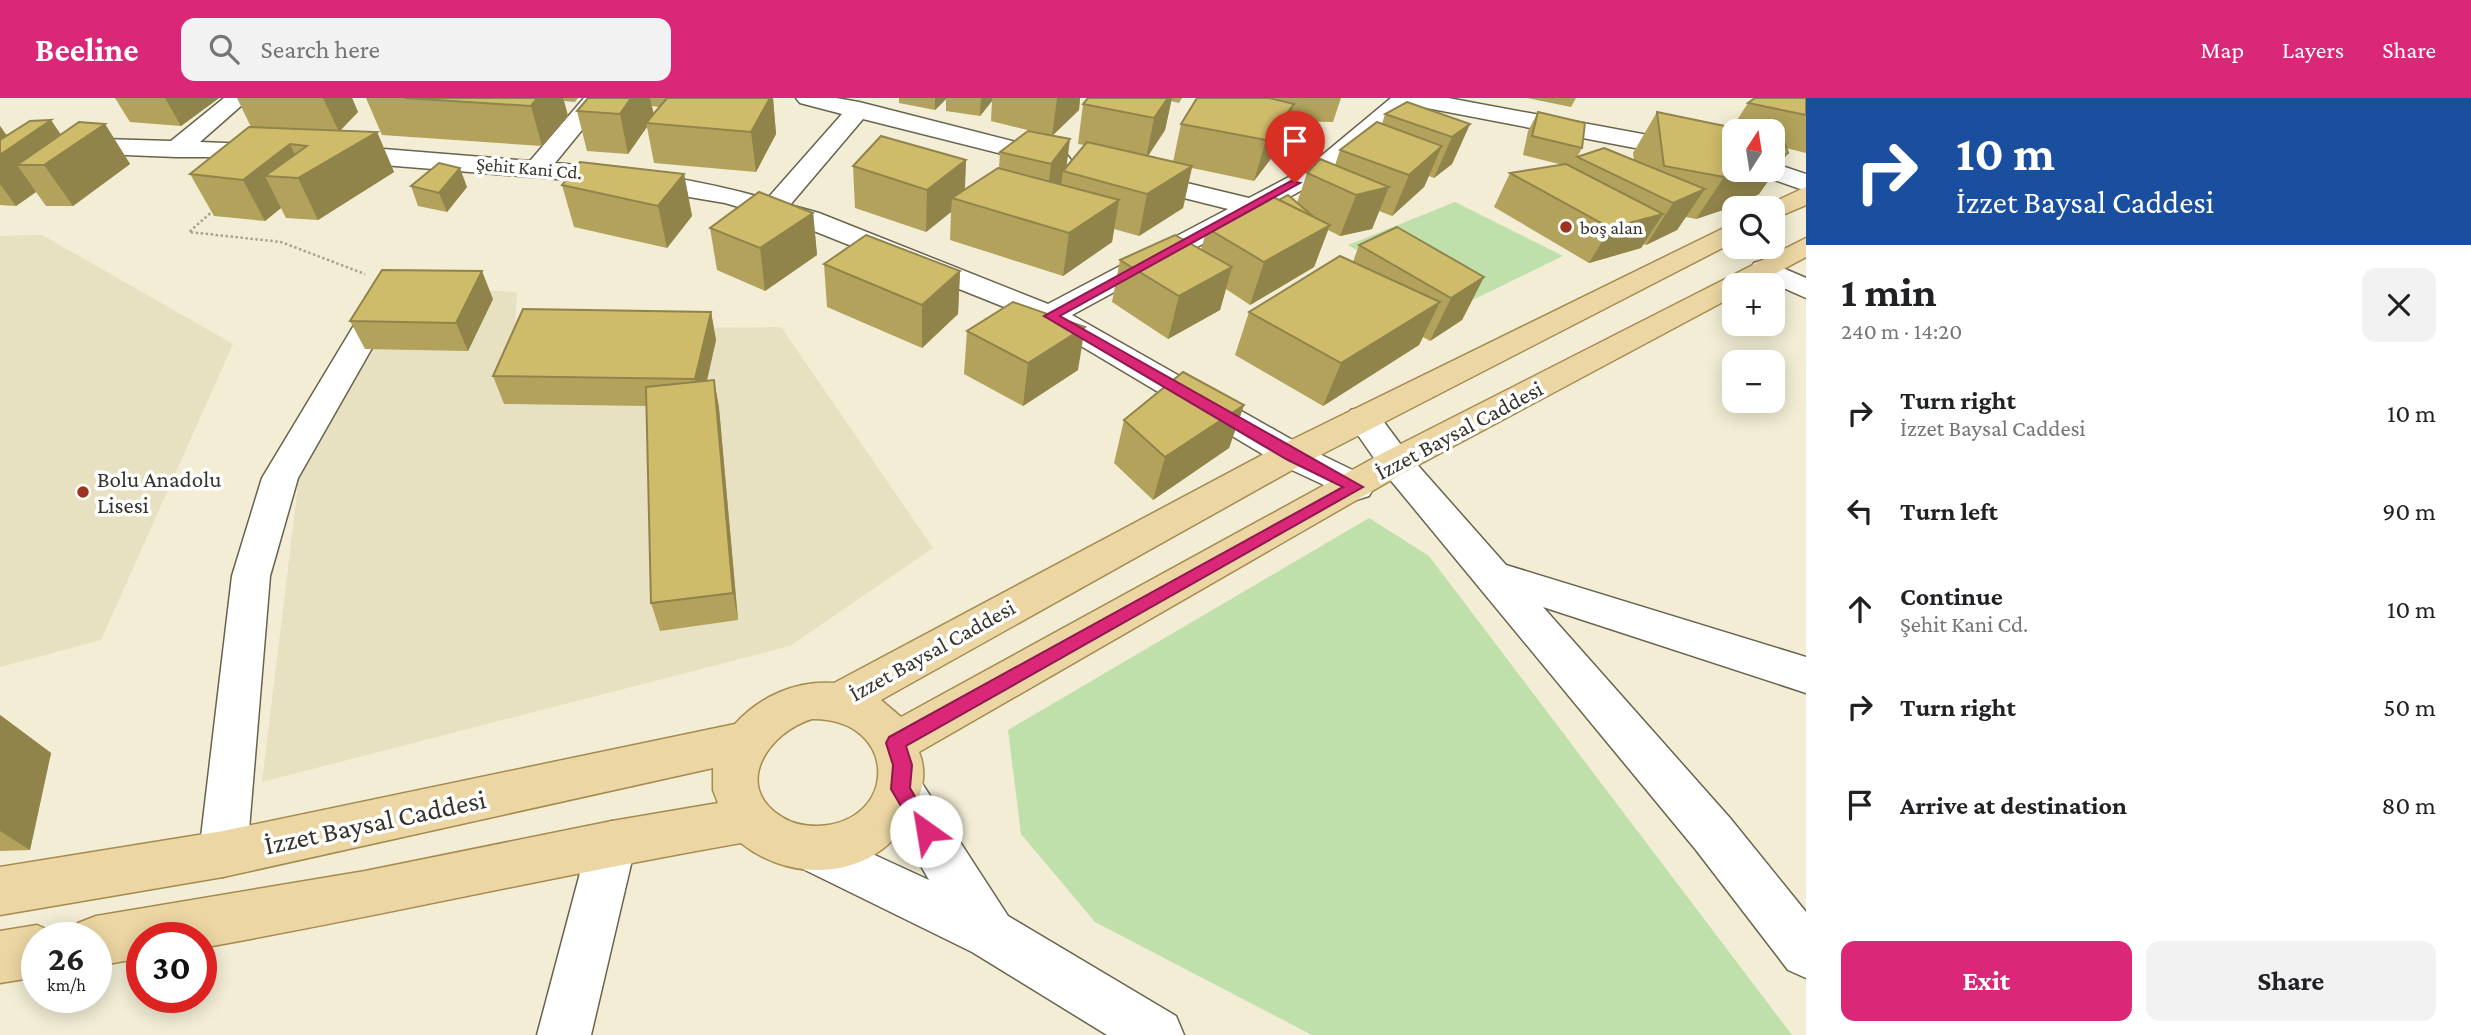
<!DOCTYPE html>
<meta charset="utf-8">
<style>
body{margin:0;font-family:"Crimson Pro",serif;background:#f2f2f2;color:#202124;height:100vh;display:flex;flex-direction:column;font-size:26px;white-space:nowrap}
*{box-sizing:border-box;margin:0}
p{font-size:23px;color:#757577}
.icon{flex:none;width:38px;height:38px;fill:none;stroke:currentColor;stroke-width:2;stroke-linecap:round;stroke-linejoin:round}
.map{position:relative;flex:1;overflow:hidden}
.side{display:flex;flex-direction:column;background:#fff;width:665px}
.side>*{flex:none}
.banner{background:#1a4fa0;color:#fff;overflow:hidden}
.needle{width:46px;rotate:12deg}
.tools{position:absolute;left:1722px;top:21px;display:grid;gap:14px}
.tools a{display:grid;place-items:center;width:63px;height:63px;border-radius:14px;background:#fff;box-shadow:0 4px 18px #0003;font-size:35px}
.speed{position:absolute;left:21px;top:824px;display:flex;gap:14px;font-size:35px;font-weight:700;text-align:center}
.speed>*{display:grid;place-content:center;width:91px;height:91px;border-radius:50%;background:#fff;box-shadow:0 4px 18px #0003;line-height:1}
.speed small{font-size:18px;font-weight:400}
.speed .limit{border:10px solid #d22;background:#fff;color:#111}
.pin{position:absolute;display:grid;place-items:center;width:60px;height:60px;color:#fff;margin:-72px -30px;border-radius:50% 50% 50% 0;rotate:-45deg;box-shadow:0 0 7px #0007}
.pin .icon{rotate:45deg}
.me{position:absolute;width:77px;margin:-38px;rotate:328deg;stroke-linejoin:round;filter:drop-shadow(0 0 5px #0008)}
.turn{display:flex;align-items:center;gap:24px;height:147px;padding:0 35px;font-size:32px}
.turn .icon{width:91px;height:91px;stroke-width:2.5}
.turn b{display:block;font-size:49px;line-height:60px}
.round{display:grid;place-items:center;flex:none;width:74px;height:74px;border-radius:14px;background:#f2f2f2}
.head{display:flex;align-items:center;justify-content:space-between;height:119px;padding:0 35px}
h1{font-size:42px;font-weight:700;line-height:52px}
.action{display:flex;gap:14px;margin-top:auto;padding:14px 35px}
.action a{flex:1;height:80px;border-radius:14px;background:#db2777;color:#fff;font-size:28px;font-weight:700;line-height:80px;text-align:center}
.action a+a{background:#f2f2f2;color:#202124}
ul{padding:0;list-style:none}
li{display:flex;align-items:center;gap:21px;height:98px;padding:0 35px}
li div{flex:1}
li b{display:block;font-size:26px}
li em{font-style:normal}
header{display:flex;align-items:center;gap:42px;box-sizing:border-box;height:98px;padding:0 35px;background:#db2777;color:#fff}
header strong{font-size:33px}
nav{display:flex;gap:38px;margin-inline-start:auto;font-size:24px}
.search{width:490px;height:63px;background:#f2f2f2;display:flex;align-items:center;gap:18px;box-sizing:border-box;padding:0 24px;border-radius:14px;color:#757577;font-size:26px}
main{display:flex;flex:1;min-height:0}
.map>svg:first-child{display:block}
.built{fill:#e8e1c1}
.green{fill:#c0e0ab}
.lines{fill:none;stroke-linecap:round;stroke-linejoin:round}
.minor-casing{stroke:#68634d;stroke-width:3}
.major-casing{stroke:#a48b50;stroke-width:3}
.path{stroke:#a7a390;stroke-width:2.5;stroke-dasharray:2.5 2.5;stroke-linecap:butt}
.minor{fill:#fff;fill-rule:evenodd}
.major{fill:#ecd6a3;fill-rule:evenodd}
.wall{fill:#b2a25c;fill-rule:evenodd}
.shaded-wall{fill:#91844b}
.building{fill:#cfbc6b;stroke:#91844b;stroke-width:2}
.route{fill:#db2777;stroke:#8e194d;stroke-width:2}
.poi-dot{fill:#9d3420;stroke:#fff;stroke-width:2.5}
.labels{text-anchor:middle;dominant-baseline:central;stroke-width:7;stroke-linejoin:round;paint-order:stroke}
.far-street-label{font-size:19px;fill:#36342a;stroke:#fff}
.far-poi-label{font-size:19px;fill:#36342a;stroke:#fff;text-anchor:start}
.street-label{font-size:23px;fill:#36342a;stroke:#fff}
.poi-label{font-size:23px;fill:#36342a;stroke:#fff;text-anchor:start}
.near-street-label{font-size:28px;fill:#36342a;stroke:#fff}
</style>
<header>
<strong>Beeline</strong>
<div class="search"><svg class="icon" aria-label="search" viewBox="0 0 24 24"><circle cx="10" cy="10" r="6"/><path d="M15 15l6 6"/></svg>Search here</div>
<nav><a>Map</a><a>Layers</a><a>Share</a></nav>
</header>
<main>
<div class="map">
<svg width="1806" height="937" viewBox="0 0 1806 937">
<rect width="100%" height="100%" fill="#f2edd4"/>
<g class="built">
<polygon points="42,137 233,246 101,542 0,569 0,138"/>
<polygon points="396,188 517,194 515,231 781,229 933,450 790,548 262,684 300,371"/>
</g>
<g class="green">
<polygon points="1455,104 1563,158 1456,210 1348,147"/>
<polygon points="1369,420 1429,458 1792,937 1312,937 1095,824 1021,736 1008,632"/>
</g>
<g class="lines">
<defs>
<g id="minor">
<polygon points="224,0 250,0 200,44 271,47 280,49 283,54 280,59 176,59 0,52 0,38 171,43"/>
<path d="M584,0h24l-53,65c71,6 143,16 212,36l75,-85 -42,-11 -4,-5h40l23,4 208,53 4,5 -4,5 -9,3 -195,-49 -73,86 29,8 229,91 180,-95 -100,-25 -4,-5 4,-5 9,-3 112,27 59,-31 83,-69h57l286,53v16l-323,-62 -85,72 -254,138 231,131 66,32 5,9 -5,9 -13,4 -77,-36 -240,-143 -240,-96 -74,-22 -119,-20 -272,-22 -9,-3 -4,-5 4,-5 9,-3 196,16z"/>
<polygon points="1773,65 1806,76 1806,93 1760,77 1756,72 1773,72"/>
<polygon points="1764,162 1806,180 1806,200 1754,177 1750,171 1754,165"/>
<polygon points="386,190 397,193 401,199 298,380 270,478 247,756 240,772 223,779 206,772 199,756 232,478 262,380 371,199 375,193"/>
<polygon points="1363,309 1375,312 1407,355 1506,467 1806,559 1806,595 1543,509 1730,720 1806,814 1806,880 1788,872 1696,752 1383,373 1346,320 1351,312"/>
<polygon points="900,670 916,676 1008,818 1176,918 1184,937 1107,937 972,854 799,769 792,753 799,737 816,730 929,782 877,691 884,676"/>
<polygon points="612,723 629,729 636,745 591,937 537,937 588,745 595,729"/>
</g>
<g id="major">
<polygon points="1806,89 1806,107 1773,121 1773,110 1761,110"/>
<path d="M1734,125v19l-431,222 -422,236 20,17 482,-264 423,-215v19l-52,28h-20v11l-327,175 -488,281c8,20 4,38 -5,57 -30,68 -117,79 -173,34 -180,31 -359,73 -540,105v-10h-59v20l-46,8v-28h-24l6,-15 18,-7 269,-45 247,-50 106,-18 -5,-13v-22l-490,109 -223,38v-48l223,-36 512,-107c25,-28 62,-44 99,-41l445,-237zM812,621c88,-1 87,105 5,107 -13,0 -24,-2 -35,-9 -51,-31 -13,-85 30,-98z"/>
<polygon points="37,827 55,835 57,840 37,840 37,879 0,885 0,833"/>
</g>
</defs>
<use href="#minor" class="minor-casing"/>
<use href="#major" class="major-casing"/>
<polyline class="path" points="214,112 189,134 281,144 365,176"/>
<use href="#minor" class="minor"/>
<use href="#major" class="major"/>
</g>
<g class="wall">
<polygon points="115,0 219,0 181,28 130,24"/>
<polygon points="237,0 352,0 358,14 340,32 377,34 394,74 318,122 286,120 281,110 265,123 214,118 190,76 251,29"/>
<polygon points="366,0 578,0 575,4 564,3 568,18 542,48 382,37"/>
<path d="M588,0h185l3,36 -20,38 -102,-9 -7,-36 -19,27 -41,-3 -10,-40zM652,8l7,1 -5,7z"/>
<polygon points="899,0 1080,0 1079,12 1052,38 991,23 992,3 980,18 946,13 946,1 935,12 899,5"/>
<polygon points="1088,0 1182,0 1179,5 1171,3 1165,32 1148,58 1173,64 1181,26 1197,0 1341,0 1333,24 1289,23 1282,46 1254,83 1192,70 1183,110 1139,138 1114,131 1112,144 1063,178 950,142 951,114 926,134 855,110 853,68 966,62 965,92 999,70 1000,54 1067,69 1084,47 1078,46 1083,6"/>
<polygon points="1527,0 1576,0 1571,9"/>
<path d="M1806,0v55l-20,-5 2,5 -29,41 -27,13 -36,12 -10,-2 -9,13 -31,15 -2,-1 -3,4 -52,15 -95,-56 16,-34 53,-8 -40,-10 5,-24 10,-19 44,36 -10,19 5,-10 57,3 -1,-7 24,-41 75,16 16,-25zM1734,33h39v39z"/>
<polygon points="1385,16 1470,26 1452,66 1434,80 1429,78 1424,89 1392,118 1379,113 1372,131 1340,138 1328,132 1314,169 1250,207 1226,191 1220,212 1168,241 1112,204 1120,162 1201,152 1207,130 1279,102 1297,105 1307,75 1335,67 1340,52 1382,26"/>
<polygon points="105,26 130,66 73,108 46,108 36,94 16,108 0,107 0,28 7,38 61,37"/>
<polygon points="684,76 692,118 667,150 574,129 562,87"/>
<polygon points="411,88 467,89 447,114 418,108"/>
<polygon points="813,115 817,157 765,193 717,172 710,130"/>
<polygon points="1359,147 1484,179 1462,222 1430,243 1423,239 1419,247 1323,308 1235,257 1249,214 1353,164"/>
<polygon points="824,166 960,173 958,216 922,250 827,209"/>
<polygon points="493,201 468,253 365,251 350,223"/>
<polygon points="711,214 716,242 707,282 714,282 719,310 738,522 660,533 651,505 647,308 504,306 493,278"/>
<polygon points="967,233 1078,272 1023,308 964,276"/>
<polygon points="1244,307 1229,350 1153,402 1114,365 1124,322"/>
<polygon points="0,617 51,655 30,752 0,753"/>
</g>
<g class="shaded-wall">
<polygon points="165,0 219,0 181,28"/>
<polygon points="323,0 352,0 358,14 339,34"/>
<polygon points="537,0 563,0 568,18 542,48 531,8"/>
<polygon points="631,0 650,0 654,19 646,25 647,29 628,56 620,16"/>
<polygon points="770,0 773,0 776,36 756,74 751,34"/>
<polygon points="935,0 946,0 946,1 935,12"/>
<polygon points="981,0 992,0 992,3 980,18"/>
<polygon points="1057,0 1080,0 1079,12 1052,38"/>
<polygon points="1168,0 1172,0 1165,32 1146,61 1154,20"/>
<polygon points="1294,6 1282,46 1254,83 1266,42"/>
<polygon points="51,22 70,50 105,26 130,66 73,108 44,67 17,67 36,94 16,108 0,86 0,28 14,48"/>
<polygon points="1470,26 1452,66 1434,80 1452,39"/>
<polygon points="377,34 394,74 318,122 298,80 265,78 281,110 265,123 243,82 290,46 304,76"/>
<polygon points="1070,41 1066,74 1063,73 1061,87 1046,108 1051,66"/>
<polygon points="1442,48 1424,89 1392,118 1409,77"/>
<polygon points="1788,55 1759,96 1732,109 1696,121 1724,79 1748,72 1773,72 1773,62"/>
<polygon points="966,62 964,103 952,100 951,114 926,134 927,92"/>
<polygon points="1192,68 1183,110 1139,138 1147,96"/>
<polygon points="460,70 467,89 447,114 439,95"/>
<polygon points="684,76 692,118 667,150 658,108"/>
<polygon points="1389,89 1372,131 1340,138 1356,97"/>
<polygon points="1705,91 1677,132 1646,147 1673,105"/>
<polygon points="1119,102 1112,144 1063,178 1069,135"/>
<polygon points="813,115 817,157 765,193 760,150"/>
<polygon points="1663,116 1641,150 1589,165 1610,130"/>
<polygon points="1330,127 1314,169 1250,207 1264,164"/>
<polygon points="1232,169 1220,212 1168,241 1179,198"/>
<polygon points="482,173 493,201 468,253 456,225"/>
<polygon points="960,173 958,216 922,250 922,207"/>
<polygon points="1484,179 1462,222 1430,243 1451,200"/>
<polygon points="1440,204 1419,247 1323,308 1341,265"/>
<polygon points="711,214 716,242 701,309 695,281"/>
<polygon points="1085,229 1078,272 1023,308 1028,265"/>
<polygon points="714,282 719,310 738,522 733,495"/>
<polygon points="1244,307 1229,350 1153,402 1165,359"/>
<polygon points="0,617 51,655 30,752 0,733"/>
</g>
<g class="building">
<polygon points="405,0 537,0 531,8"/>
<polygon points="588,0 631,0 620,16 577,13"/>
<polygon points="667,0 770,0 751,34 646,25"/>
<polygon points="1088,0 1168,0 1154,20 1083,6"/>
<polygon points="1197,0 1269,0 1294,6 1266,42 1181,26"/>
<polygon points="1755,0 1806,0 1806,17 1748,5"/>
<polygon points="1407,4 1470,26 1452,39 1385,16"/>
<polygon points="1538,14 1585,25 1582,50 1532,38"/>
<polygon points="1657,14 1749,33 1734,33 1734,72 1748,72 1724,79 1664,68"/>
<polygon points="51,22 0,57 0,42 30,23"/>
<polygon points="79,24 105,26 44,67 17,67"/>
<polygon points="1377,24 1442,48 1409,77 1340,52"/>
<polygon points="249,29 377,34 298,80 265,78 307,48 290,46 243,82 190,76"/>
<polygon points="1028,33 1070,41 1051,66 1000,54"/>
<polygon points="881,38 966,62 927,92 853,68"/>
<polygon points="1773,38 1783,40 1788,55 1773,62"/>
<polygon points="1087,44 1192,68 1147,96 1063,73"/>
<polygon points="1604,50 1705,91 1673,105 1577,59"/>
<polygon points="1320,61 1389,89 1356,97 1307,75"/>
<polygon points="580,64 684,76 658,108 562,87"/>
<polygon points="439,65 460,70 439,95 411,88"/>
<polygon points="1566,66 1663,116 1610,130 1510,75"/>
<polygon points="998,70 1119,102 1069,135 952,100"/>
<polygon points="759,94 813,115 760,150 710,130"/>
<polygon points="1288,97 1315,120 1279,102"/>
<polygon points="1271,98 1330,127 1264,164 1207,130"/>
<polygon points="1397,129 1484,179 1451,200 1359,147"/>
<polygon points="866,137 960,173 922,207 824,166"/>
<polygon points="1175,137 1232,169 1179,198 1120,162"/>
<polygon points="1340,158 1440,204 1341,265 1249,214"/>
<polygon points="382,172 482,173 456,225 350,223"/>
<polygon points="1013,204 1085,229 1028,265 967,233"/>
<polygon points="523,211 711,214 695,281 493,278"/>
<polygon points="1183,274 1244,307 1165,359 1124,322"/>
<polygon points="714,282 733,495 651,505 646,289"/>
</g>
<polygon class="route" points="1291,83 1300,85 1060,218 1363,389 906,648 912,667 910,690 935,733 932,739 926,742 919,739 891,691 893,667 886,645 889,639 1343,389 1286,361 1044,218"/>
<g class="poi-dot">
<circle cx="1566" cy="129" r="7"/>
<circle cx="83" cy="394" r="7"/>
</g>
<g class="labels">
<g class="far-street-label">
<text transform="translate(529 70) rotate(5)">Şehit Kani Cd.</text>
</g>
<g class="far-poi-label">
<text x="1580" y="129">boş alan</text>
</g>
<g class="street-label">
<text transform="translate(1459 332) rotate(-28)">İzzet Baysal Caddesi</text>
<text transform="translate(932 552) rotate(-29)">İzzet Baysal Caddesi</text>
</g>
<g class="poi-label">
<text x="97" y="381">Bolu Anadolu<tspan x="97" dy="26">Lisesi</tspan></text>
</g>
<g class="near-street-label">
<text transform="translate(375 724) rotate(-12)">İzzet Baysal Caddesi</text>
</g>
</g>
</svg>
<div class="tools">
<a><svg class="needle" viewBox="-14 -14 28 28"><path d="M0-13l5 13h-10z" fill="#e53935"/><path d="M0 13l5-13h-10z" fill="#757577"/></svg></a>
<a><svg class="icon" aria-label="search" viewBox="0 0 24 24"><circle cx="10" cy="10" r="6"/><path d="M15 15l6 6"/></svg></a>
<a>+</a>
<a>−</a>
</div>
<div class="speed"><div>26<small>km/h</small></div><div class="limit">30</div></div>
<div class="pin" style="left:1295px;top:85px;background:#d93025"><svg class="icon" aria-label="arrive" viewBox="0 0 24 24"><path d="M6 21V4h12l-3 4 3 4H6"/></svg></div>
<svg class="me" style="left:926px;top:733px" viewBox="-20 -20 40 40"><circle r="19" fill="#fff"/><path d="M0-13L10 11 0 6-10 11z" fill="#db2777"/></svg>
</div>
<section class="side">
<div class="banner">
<div class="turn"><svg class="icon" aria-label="right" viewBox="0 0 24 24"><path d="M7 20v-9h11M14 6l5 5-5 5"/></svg><div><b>10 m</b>İzzet Baysal Caddesi</div></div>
</div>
<div class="head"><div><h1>1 min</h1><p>240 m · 14:20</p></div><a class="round"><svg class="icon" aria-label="close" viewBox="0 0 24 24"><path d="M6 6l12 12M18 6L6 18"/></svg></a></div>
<ul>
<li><svg class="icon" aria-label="right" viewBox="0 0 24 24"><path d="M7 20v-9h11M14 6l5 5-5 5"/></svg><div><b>Turn right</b><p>İzzet Baysal Caddesi</p></div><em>10 m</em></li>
<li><svg class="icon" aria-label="left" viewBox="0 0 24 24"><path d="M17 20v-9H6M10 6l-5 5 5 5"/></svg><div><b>Turn left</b></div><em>90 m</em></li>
<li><svg class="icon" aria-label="ahead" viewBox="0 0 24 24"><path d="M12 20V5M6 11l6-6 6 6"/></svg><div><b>Continue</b><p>Şehit Kani Cd.</p></div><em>10 m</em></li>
<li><svg class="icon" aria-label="right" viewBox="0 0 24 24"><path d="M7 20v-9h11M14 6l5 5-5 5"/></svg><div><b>Turn right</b></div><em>50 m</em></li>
<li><svg class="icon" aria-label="arrive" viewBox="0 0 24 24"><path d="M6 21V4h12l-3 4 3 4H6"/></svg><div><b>Arrive at destination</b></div><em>80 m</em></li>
</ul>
<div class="action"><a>Exit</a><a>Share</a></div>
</section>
</main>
